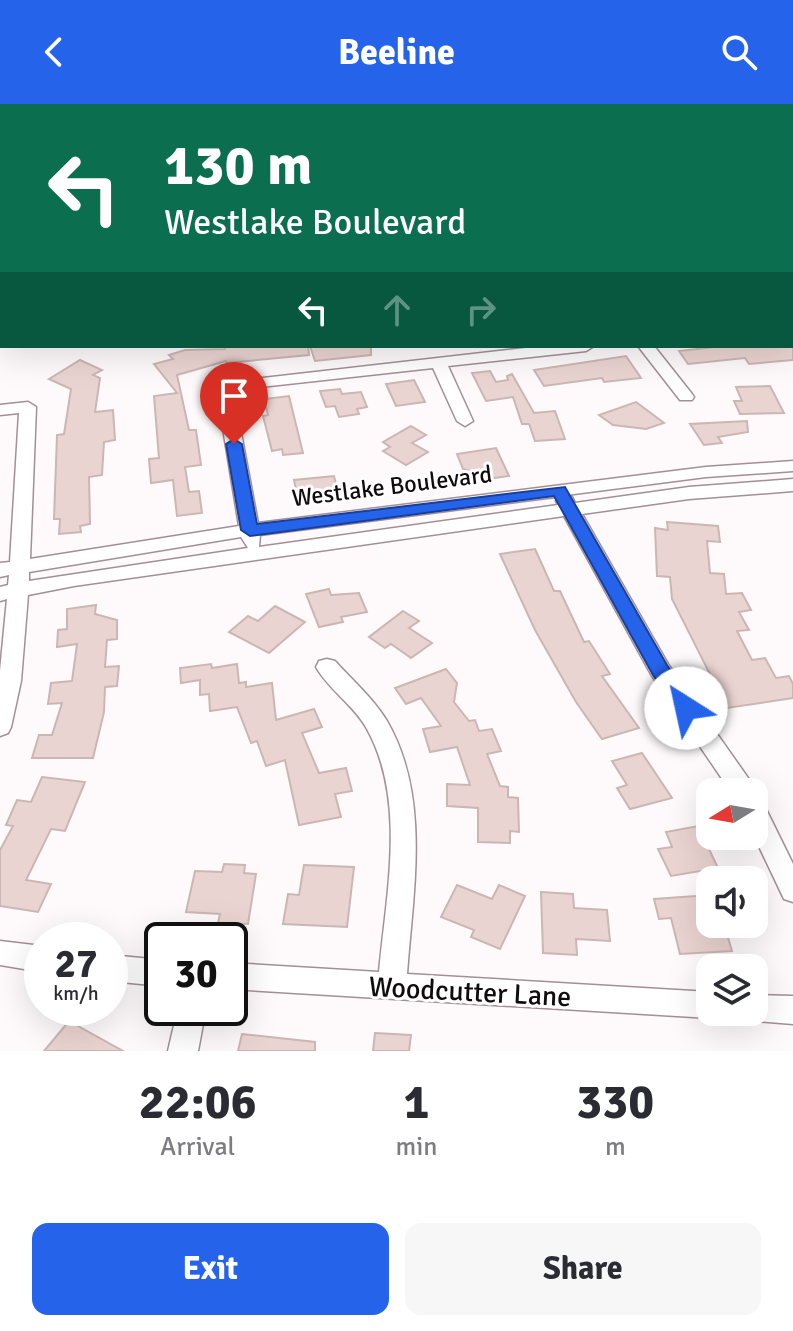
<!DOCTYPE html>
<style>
body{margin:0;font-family:Signika,sans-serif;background:#f7f7f7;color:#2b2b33;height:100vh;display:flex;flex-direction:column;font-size:30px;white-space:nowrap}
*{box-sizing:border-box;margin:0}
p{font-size:26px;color:#7c7c81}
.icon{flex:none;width:44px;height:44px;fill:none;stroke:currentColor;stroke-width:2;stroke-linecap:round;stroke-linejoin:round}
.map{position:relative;height:947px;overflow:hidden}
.panel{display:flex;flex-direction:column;background:#fff;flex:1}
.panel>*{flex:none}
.guide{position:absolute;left:0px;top:0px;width:794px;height:244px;box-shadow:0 8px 32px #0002;background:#0b6e4f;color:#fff;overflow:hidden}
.needle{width:52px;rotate:259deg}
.controls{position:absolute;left:696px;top:674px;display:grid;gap:16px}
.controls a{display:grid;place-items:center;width:72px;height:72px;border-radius:16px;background:#fff;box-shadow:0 8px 32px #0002;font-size:40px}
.speed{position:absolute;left:24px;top:818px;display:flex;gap:16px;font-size:40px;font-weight:700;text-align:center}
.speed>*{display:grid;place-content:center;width:104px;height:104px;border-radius:50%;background:#fff;box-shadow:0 8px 32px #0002;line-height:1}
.speed small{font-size:20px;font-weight:400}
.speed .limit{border:4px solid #111;border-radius:12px;background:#fff;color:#111}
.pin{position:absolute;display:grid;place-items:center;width:68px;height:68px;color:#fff;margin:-82px -34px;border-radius:50% 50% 50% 0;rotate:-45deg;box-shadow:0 0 8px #0007}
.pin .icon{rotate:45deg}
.me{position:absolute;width:88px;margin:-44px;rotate:325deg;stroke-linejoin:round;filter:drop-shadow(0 0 6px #0008)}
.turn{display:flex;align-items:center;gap:28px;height:168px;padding:0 32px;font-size:36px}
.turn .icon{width:104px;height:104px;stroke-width:2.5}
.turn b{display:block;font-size:56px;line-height:68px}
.lanes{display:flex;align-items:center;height:76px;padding:0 32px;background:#0003;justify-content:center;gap:40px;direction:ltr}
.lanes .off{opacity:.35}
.eta{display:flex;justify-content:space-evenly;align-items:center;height:136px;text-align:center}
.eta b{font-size:48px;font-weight:700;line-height:56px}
.cta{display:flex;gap:16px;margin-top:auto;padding:16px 32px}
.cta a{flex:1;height:92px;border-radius:16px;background:#2563eb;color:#fff;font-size:32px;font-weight:700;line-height:92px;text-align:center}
.cta a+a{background:#f7f7f7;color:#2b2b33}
header{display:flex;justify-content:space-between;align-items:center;height:104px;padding:0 32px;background:#2563eb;color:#fff;font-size:36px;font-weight:700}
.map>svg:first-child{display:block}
.building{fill:#ead4d1;stroke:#ccb6b4;stroke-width:2}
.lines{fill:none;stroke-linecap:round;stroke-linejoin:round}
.minor-casing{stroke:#a38f97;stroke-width:3}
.major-casing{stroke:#96729c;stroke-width:3}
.minor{fill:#fff;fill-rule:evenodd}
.major{fill:#ebcbf1;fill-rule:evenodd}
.route{fill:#2563eb;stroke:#184099;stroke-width:2}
.labels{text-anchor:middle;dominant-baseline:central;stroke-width:6;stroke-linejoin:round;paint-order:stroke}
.street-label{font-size:24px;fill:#120b0e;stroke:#fff}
.near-street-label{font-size:28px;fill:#120b0e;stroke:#fff}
</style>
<header><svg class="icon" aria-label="back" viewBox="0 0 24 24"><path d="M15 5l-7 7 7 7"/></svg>Beeline<svg class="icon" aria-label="search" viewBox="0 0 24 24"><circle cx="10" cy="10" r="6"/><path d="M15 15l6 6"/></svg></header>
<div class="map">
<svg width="793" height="947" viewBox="0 0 793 947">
<rect width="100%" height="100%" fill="#fefafb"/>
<g class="building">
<polygon points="224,242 308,242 309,251 227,259 226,257 177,271 189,326 196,326 201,361 185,363 189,388 199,387 202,409 177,412 173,376 151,379 149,355 159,354 154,292 177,289 154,260 173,255 169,251 185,246 225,245"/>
<polygon points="310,242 371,242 371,251 315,257"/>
<polygon points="723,242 793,242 793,256 749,260 745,254 688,260 679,247"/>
<polygon points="626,252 641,274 604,278 602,274 544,282 534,266"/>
<polygon points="80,256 102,266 93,271 100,274 95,308 113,306 115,336 104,338 102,371 89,373 90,420 80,422 81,428 59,430 60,415 54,415 57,331 64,330 71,285 49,275"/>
<polygon points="490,267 496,278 508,276 507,272 512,270 534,309 555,307 565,335 535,337 529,320 522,320 513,293 486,297 472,269"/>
<polygon points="414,276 425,298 396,302 386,280"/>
<polygon points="770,282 784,309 740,310 734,297 742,297 736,283"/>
<polygon points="340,285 342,290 361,288 367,303 357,305 359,310 339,313 335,302 326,303 320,287"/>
<polygon points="289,292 303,349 283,351 282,345 272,347 263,312 268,311 264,295"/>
<polygon points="636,298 664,319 646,325 613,321 599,311"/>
<polygon points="747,317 748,328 718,333 722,339 704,341 690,320"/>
<polygon points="411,322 426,331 412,339 428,348 406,361 383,347 390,343 383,338"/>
<polygon points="496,344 509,372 495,374 463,365 457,350"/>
<polygon points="334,372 339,393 298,397 294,376"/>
<polygon points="667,418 718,422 720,438 707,437 710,469 724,470 726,490 742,489 751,506 739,508 749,526 737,527 752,556 765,554 776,574 789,572 793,580 793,594 727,604 672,495 670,473 657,472 655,424 668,426"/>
<polygon points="535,445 554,487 560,487 584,538 589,537 610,570 602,572 639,624 602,635 576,598 535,526 500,450"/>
<polygon points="329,485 331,491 359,489 367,508 341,513 343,518 319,523 306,490"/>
<polygon points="96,501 95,510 117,516 117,535 107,536 105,563 119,562 117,582 105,583 104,608 93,654 32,654 39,631 52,631 62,599 48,600 51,579 72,577 77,540 57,543 58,526 67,525 67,505"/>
<polygon points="275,502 305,518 269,549 229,528 248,512 258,517"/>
<polygon points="403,507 419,517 409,524 432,539 411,554 391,540 385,544 369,533"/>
<polygon points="211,560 212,564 237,560 239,579 246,578 246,583 272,579 276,616 314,605 322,623 302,629 319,669 346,664 352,687 335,690 341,713 299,721 285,656 266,662 257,637 251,639 237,603 210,607 209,590 200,591 200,576 181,579 180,564"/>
<polygon points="446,565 457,579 454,598 469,617 475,616 479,627 492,625 501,647 487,650 500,682 508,683 508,693 518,694 519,728 510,727 510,739 478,738 478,704 447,702 447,680 470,681 457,643 430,648 423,625 441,622 421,594 406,600 395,584"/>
<polygon points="642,649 672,694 630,705 617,684 627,681 612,657"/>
<polygon points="42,673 85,678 65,727 51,725 26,776 51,780 38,808 0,802 0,746 13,722 6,721 17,696 31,698"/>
<polygon points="698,722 718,764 671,772 658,745 672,743 666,728"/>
<polygon points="224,760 245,761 244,769 256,770 248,820 218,819 220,810 186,808 195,767 222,768"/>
<polygon points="304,761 354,763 347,823 283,820 288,790 299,791"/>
<polygon points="457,781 492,795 499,781 525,792 500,845 471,833 474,826 441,813"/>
<polygon points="541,788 573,790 574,804 607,806 610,837 576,835 577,851 543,849"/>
<polygon points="710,791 710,820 724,820 732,847 680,850 671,814 659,815 654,795"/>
<polygon points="69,917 123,947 44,947"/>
<polygon points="375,929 411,931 409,947 373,947"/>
<polygon points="242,930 315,938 315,947 238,947"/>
</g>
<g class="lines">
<defs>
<g id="minor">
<polygon points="651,0 662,0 663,2 652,2"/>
<rect x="0" y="14" width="2" height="6"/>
<rect x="0" y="59" width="2" height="8"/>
<polygon points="2,107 2,115 0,116 0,108"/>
<rect x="0" y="166" width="2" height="8"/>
<polygon points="793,213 793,223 792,224 792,214"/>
<path d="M544,242h50l-8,5 -138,15 25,55 -8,5 -8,-5 -24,-53 -200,22 25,133 448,-56 87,-6v10l-87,6 -140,18 6,2 3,6 114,-16 104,-8v12l-104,8 -107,15 86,150 85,121 3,7 -2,4v-4h-23l-79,-116 -88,-160 -490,70 -46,9 -7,86 -10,46 -3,6 -8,3v-65l7,-72 -7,2v-14l8,-2 1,-10 -9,2v-14l10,-1 9,-149 -19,2v-10l28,-3 8,5 -6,152 209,-33 -23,-140 2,-3zM563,392l-7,5 2,4 -299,42 1,-12zM241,433l7,11 -219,33v-9z"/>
<polygon points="638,242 654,242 692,290 694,293 692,296 680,296"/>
<path d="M327,555l8,2c18,20 38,37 52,60 44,76 26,170 20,253l303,18v20h11l-1,2 -10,4 -480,-29v-26l149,9c7,-77 28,-171 -12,-243 -13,-24 -38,-39 -51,-62l3,-6z"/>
<polygon points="754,696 763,699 793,760 793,798 784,795 754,732"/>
<polygon points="0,837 42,842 42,868 0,861"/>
<polygon points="110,851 162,856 162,882 110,877"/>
<polygon points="754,891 793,892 793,920 754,917 744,914 742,908 754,908"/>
<polygon points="178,904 206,904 198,947 168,947"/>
</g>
<g id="major">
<rect x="792" y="140" width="1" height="10"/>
<polygon points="2,217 2,229 0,230 0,218"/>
</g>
</defs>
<use href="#minor" class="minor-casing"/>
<use href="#major" class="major-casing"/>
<use href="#minor" class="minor"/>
<use href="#major" class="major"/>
</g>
<polygon class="route" points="234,335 242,340 257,420 565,383 667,561 693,599 696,604 693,610 679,610 653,571 554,392 250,432 241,426 226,340"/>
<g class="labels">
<g class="street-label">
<text transform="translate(392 382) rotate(-7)">Westlake Boulevard</text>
</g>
<g class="near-street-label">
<text transform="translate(470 888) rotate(3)">Woodcutter Lane</text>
</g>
</g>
</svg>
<div class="controls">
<a><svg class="needle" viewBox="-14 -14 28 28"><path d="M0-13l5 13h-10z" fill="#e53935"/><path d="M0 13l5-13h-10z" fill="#7c7c81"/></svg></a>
<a><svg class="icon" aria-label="sound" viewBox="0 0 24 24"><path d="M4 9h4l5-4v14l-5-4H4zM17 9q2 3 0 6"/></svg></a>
<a><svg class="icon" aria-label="layers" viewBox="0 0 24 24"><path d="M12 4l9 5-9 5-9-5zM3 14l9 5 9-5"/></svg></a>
</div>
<div class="speed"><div>27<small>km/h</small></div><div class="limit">30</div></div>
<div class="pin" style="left:234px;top:340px;background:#d93025"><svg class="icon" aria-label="arrive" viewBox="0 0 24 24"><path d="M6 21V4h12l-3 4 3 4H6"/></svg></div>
<svg class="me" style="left:686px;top:604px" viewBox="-20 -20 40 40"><circle r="19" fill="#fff"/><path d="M0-13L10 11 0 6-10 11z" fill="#2563eb"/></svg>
<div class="guide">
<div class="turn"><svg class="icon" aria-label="left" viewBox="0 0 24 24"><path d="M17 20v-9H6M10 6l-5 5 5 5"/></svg><div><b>130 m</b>Westlake Boulevard</div></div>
<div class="lanes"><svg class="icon" aria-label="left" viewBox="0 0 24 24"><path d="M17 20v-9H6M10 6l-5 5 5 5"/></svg><svg class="icon off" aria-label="ahead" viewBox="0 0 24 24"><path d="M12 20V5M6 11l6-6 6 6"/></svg><svg class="icon off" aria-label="right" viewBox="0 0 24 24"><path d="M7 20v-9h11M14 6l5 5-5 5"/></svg></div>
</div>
</div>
<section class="panel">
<div class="eta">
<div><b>22:06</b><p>Arrival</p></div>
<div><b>1</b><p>min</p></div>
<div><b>330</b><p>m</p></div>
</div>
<div class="cta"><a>Exit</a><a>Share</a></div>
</section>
